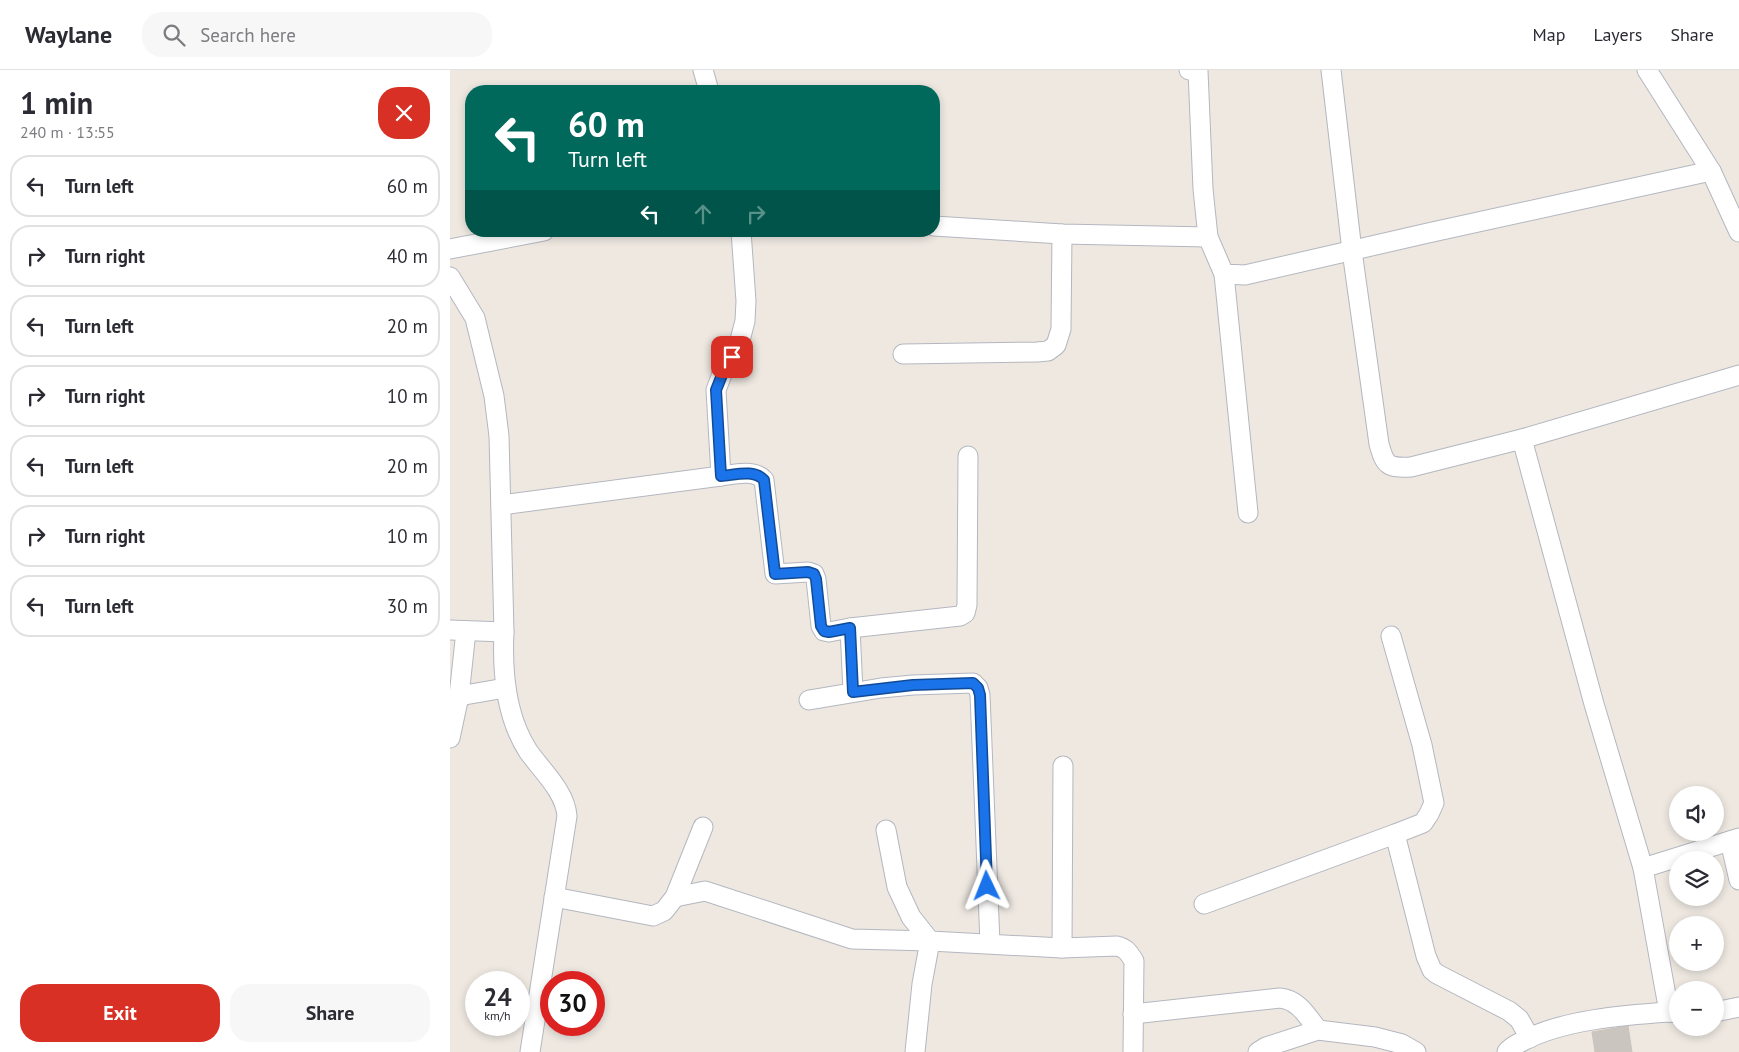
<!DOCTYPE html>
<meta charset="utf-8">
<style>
body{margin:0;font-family:"PT Sans",sans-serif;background:#f7f7f7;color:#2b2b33;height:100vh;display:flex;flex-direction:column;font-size:19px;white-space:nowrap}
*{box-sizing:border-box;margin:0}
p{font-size:16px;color:#7c7c81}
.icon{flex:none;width:28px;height:28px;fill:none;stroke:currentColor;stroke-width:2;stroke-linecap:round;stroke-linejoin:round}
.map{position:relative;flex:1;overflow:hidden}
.details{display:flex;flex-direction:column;background:#fff;width:450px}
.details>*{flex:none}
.top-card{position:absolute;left:15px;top:15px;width:475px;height:152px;border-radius:20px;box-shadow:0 2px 8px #0003;background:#00695c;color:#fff;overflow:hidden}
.controls{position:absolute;left:1219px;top:716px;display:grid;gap:10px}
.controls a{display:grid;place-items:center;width:55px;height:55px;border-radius:50%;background:#fff;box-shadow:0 2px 8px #0003;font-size:25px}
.speed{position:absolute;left:15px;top:901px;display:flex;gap:10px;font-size:25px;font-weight:700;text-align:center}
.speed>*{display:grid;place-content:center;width:65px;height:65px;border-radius:50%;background:#fff;box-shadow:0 2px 8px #0003;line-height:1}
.speed small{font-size:12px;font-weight:400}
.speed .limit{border:8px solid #d22;background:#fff;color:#111}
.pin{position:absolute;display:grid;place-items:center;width:42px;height:42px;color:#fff;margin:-21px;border-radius:10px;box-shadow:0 2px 8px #0006}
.me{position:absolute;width:55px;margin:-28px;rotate:358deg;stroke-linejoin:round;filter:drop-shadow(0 0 4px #0008)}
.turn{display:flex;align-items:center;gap:18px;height:105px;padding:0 20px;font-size:22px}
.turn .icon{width:65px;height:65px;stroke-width:2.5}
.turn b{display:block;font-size:35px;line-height:42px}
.lanes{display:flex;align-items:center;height:48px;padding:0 20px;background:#0003;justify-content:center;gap:25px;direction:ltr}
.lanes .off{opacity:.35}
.round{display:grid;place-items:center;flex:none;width:52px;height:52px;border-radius:20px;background:#f7f7f7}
.summary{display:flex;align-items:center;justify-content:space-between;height:85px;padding:0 20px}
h1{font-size:30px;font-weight:800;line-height:38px}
.primary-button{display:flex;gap:10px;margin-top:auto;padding:10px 20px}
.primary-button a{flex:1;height:58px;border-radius:20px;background:#d93025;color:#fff;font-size:20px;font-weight:800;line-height:58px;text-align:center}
.primary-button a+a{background:#f7f7f7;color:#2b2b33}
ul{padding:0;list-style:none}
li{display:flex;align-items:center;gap:15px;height:62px;margin:0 10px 8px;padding:0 10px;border:2px solid #e1e1e2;border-radius:20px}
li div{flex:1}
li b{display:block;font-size:19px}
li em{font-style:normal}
header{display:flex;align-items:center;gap:30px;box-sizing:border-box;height:70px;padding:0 25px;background:#fff;border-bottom:1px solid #e1e1e2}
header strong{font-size:24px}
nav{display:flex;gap:28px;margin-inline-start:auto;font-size:18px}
.search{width:350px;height:45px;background:#f7f7f7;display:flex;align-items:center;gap:12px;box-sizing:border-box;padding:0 18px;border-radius:20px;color:#7c7c81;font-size:19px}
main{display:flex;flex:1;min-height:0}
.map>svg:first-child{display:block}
.building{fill:#cac6bf;stroke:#cac3ba}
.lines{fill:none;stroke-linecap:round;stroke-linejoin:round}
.minor-casing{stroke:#b4b7c0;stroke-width:21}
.minor{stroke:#fff;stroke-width:19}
.route-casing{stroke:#114b97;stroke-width:12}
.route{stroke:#1a73e8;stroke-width:9}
</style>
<header>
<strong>Waylane</strong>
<div class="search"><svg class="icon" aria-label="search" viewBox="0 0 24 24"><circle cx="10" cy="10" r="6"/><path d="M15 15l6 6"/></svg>Search here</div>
<nav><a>Map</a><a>Layers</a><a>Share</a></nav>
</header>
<main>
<section class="details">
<div class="summary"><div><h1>1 min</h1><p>240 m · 13:55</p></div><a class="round" style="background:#d93025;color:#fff"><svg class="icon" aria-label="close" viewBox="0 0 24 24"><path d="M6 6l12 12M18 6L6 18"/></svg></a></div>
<ul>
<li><svg class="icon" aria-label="left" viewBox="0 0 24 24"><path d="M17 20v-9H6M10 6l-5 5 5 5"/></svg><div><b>Turn left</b></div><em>60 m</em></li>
<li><svg class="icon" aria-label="right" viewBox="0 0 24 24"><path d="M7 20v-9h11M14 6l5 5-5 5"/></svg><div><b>Turn right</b></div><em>40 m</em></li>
<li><svg class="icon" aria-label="left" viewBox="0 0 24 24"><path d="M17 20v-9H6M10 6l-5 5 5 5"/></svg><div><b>Turn left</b></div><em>20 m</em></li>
<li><svg class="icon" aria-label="right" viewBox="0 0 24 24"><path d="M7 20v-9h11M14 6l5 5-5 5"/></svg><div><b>Turn right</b></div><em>10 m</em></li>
<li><svg class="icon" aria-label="left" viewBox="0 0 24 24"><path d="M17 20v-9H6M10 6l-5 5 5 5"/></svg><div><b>Turn left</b></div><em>20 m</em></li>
<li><svg class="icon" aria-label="right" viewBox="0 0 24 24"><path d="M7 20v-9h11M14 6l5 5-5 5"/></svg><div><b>Turn right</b></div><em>10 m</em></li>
<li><svg class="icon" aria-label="left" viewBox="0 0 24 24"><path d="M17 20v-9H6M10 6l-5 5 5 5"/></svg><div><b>Turn left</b></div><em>30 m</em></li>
</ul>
<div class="primary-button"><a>Exit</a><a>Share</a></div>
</section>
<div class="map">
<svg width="1289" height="982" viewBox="0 0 1289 982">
<rect width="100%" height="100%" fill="#eee8e1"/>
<polygon class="building" points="1178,956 1182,982 1145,982 1142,962"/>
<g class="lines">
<defs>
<g id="minor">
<polyline points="253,0 259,21"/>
<polyline points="739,0 748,1 753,119 758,167 774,204 795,205 978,163 1261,101 1197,0"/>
<path d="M881,0l21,181 27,193c6,22 9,24 32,23l111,-28 217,-64"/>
<polyline points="1261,101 1289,162"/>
<polyline points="484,156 612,164 758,167"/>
<polyline points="0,179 94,161"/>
<polyline points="774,204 798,443"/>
<path d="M0,207l25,41 19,78 5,40 5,196c-2,40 2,85 24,119 14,20 37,40 39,65l-37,236"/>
<polyline points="453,284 587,282 598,281 606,275 611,259 612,164"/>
<polyline points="1072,369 1144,634 1193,798 1219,942 1228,943"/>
<path d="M271,406c14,-2 33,-7 43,4l11,94 33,-2 6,2 2,5 5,47 3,5 5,1 21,-4 3,64"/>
<polyline points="51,435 271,406 266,320 274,299 289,274 295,251 296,231 291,161"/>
<polyline points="400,558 510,546 515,543 517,535 518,386"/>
<polyline points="0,560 54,562"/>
<polyline points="9,626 55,618"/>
<polyline points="359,630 431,618 463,615 523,613 528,618 530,625 540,873"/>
<polyline points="0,668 9,626 16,561"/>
<path d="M436,760l11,57 14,30 19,24 132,7 55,-2c9,2 12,7 17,15l-1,91"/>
<polyline points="945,764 976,886 982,900 987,904 1059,941 1069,949 1080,968"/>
<polyline points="1280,771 1289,810"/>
<polyline points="1193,798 1289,768"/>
<polyline points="104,827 203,846 214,841 225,827 253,757"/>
<polyline points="225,827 255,821 402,869 480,871 472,914 465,982"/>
<polyline points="754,834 945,764 973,753 979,744 984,733 972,675 941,566"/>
<polyline points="612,878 613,696"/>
<polyline points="1265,942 1289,937"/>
<path d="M683,944l147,-16c19,2 27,18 38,32"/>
<polyline points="808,982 816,977 868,960 925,967 952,974 966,982"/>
<path d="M1057,982c3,-5 10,-8 16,-11 39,-21 101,-26 146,-29"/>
</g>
</defs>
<use href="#minor" class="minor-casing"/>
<use href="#minor" class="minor"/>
</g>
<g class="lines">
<defs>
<path id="route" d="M282,287l-8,13 -8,20 5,86c14,-1 33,-7 43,4l11,94 33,-2 6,2 2,5 5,47 3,5 5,1 21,-4 3,64 60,-7 60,-2 5,5 2,7 7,191"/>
</defs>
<use href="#route" class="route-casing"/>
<use href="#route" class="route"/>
</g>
</svg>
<div class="controls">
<a><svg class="icon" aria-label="sound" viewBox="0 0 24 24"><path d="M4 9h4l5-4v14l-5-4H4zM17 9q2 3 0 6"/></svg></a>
<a><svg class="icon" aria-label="layers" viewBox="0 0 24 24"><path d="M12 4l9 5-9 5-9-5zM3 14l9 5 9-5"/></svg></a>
<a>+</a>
<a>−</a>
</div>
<div class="speed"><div>24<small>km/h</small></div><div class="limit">30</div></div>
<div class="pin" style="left:282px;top:287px;background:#d93025"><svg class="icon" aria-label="arrive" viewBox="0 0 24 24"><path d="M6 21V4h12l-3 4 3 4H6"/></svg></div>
<svg class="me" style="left:537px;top:816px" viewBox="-20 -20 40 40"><path d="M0-17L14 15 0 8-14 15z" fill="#1a73e8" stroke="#fff" stroke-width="4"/></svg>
<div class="top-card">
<div class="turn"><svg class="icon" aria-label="left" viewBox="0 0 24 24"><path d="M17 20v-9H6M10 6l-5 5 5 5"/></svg><div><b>60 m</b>Turn left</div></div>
<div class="lanes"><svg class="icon" aria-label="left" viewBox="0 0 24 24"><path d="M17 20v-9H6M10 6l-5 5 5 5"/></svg><svg class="icon off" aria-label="ahead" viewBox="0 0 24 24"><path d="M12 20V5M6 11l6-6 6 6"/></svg><svg class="icon off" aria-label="right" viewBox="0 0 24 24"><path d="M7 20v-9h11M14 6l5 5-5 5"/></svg></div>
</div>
</div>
</main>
